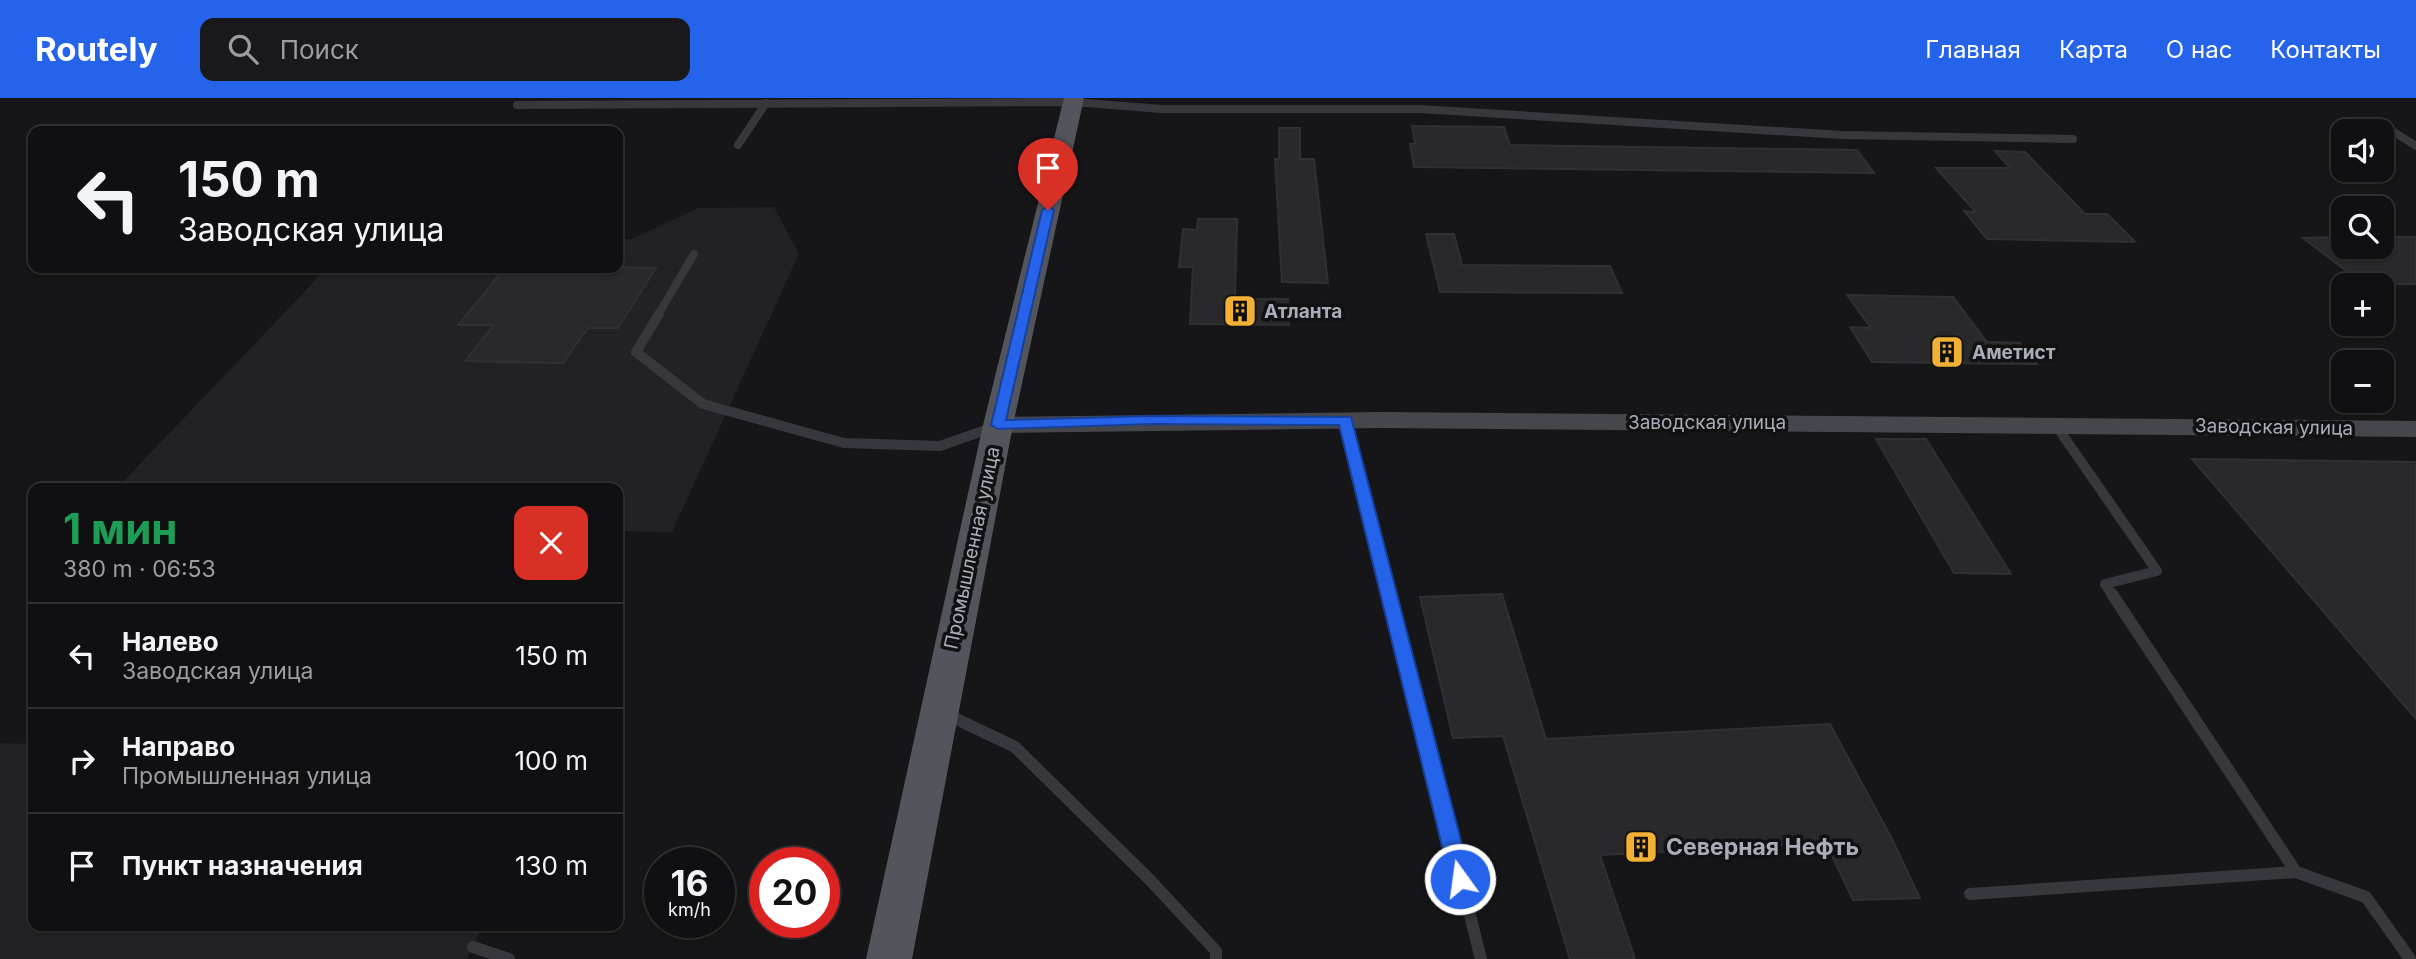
<!DOCTYPE html>
<html lang="ru">
<meta charset="utf-8">
<style>
body{margin:0;font-family:Inter,sans-serif;background:#19191b;color:#f1f3f6;height:100vh;display:flex;flex-direction:column;font-size:26px;white-space:nowrap}
*{box-sizing:border-box;margin:0}
p{font-size:23px;color:#9c9d9f}
.icon{flex:none;width:38px;height:38px;fill:none;stroke:currentColor;stroke-width:2;stroke-linecap:round;stroke-linejoin:round}
.map{position:relative;flex:1;overflow:hidden}
.drawer{position:absolute;left:28px;top:385px;width:595px;height:448px;display:flex;flex-direction:column;background:#101012;border-radius:14px;box-shadow:0 2px 5px #0004,0 0 0 2px #303032}
.drawer>*{flex:none}
.banner{position:absolute;left:28px;top:28px;width:595px;height:147px;border-radius:14px;box-shadow:0 2px 5px #0004,0 0 0 2px #303032;background:#101012;color:#f1f3f6;overflow:hidden}
.controls{position:absolute;left:2331px;top:21px;display:grid;gap:14px}
.controls a{display:grid;place-items:center;width:63px;height:63px;border-radius:14px;background:#101012;box-shadow:0 2px 5px #0004,0 0 0 2px #303032;font-size:35px}
.speed{position:absolute;left:644px;top:749px;display:flex;gap:14px;font-size:35px;font-weight:700;text-align:center}
.speed>*{display:grid;place-content:center;width:91px;height:91px;border-radius:50%;background:#101012;box-shadow:0 2px 5px #0004,0 0 0 2px #303032;line-height:1}
.speed small{font-size:18px;font-weight:400}
.speed .limit{border:10px solid #d22;background:#fff;color:#111}
.pin{position:absolute;display:grid;place-items:center;width:60px;height:60px;color:#fff;margin:-72px -30px;border-radius:50% 50% 50% 0;rotate:-45deg;box-shadow:0 0 7px #0007}
.pin .icon{rotate:45deg}
.me{position:absolute;width:77px;margin:-38px;rotate:346deg;stroke-linejoin:round;filter:drop-shadow(0 0 5px #0008)}
.turn{display:flex;align-items:center;gap:24px;height:147px;padding:0 35px;font-size:32px}
.turn .icon{width:91px;height:91px;stroke-width:2.5}
.turn b{display:block;font-size:49px;line-height:60px}
.round{display:grid;place-items:center;flex:none;width:74px;height:74px;border-radius:14px;background:#19191b}
.head{display:flex;align-items:center;justify-content:space-between;height:119px;padding:0 35px}
h1{font-size:42px;font-weight:700;line-height:52px;color:#1e9e55}
ul{padding:0;list-style:none}
li{display:flex;align-items:center;gap:21px;height:105px;padding:0 35px;border-top:2px solid #303032}
li div{flex:1}
li b{display:block;font-size:26px}
li em{font-style:normal}
header{display:flex;align-items:center;gap:42px;box-sizing:border-box;height:98px;padding:0 35px;background:#2563eb;color:#fff}
header strong{font-size:33px}
nav{display:flex;gap:38px;margin-inline-start:auto;font-size:24px}
.search{width:490px;height:63px;background:#19191b;display:flex;align-items:center;gap:18px;box-sizing:border-box;padding:0 24px;border-radius:14px;color:#9c9d9f;font-size:26px}
.map>svg:first-child{display:block}
.built{fill:#222225}
.building{fill:#29292c;stroke:#303034;stroke-width:2}
.lines{fill:none;stroke-linecap:round;stroke-linejoin:round}
.lane-far2{stroke:#37383d;stroke-width:8}
.lane-far1{stroke:#37383d;stroke-width:10}
.lane{stroke:#37383d;stroke-width:12}
.secondary{fill:#45474d;fill-rule:evenodd}
.primary{fill:#53555c;fill-rule:evenodd}
.route{fill:#2563eb;stroke:#184099;stroke-width:2}
.labels{text-anchor:middle;dominant-baseline:central;stroke-width:7;stroke-linejoin:round;paint-order:stroke}
.poi-label{font-size:19px;font-weight:bold;fill:#a8adb8;stroke:#111113;text-anchor:start}
.street-label{font-size:19px;fill:#a8adb8;stroke:#111113}
.near-poi-label{font-size:23px;font-weight:bold;fill:#a8adb8;stroke:#111113;text-anchor:start}
</style>
<header>
<strong>Routely</strong>
<div class="search"><svg class="icon" aria-label="search" viewBox="0 0 24 24"><circle cx="10" cy="10" r="6"/><path d="M15 15l6 6"/></svg>Поиск</div>
<nav><a>Главная</a><a>Карта</a><a>О нас</a><a>Контакты</a></nav>
</header>
<div class="map">
<svg width="2416" height="861" viewBox="0 0 2416 861">
<rect width="100%" height="100%" fill="#161618"/>
<g class="built">
<polygon points="774,109 799,156 672,434 618,433 618,390 117,390 327,170 618,170 618,141 632,141 698,110"/>
<polygon points="0,645 33,646 33,828 483,828 467,861 0,861"/>
</g>
<g class="building">
<polygon points="1412,28 1504,29 1510,47 1857,52 1874,75 1414,69 1410,46 1415,46"/>
<polygon points="1279,30 1300,30 1300,61 1314,61 1328,185 1282,184 1275,61 1279,61"/>
<polygon points="1995,53 2025,54 2085,116 2107,116 2135,144 1987,141 1964,113 1976,114 1936,70 2010,70"/>
<polygon points="1198,121 1237,121 1235,201 1288,201 1289,227 1190,226 1193,169 1179,169 1183,131 1197,132"/>
<polygon points="1426,136 1454,136 1462,167 1610,168 1622,195 1440,194"/>
<polygon points="2343,139 2343,149 2382,149 2382,139 2416,139 2416,186 2364,186 2303,140"/>
<polygon points="505,170 619,169 656,170 618,230 588,230 563,265 465,263 494,227 458,227"/>
<polygon points="1847,197 1953,199 1987,244 2020,245 2037,266 1872,264 1850,229 1871,230"/>
<polygon points="1876,341 1926,341 2011,476 1954,475"/>
<polygon points="2192,361 2416,364 2416,621"/>
<polygon points="1502,496 1546,641 1830,626 1892,741 1920,800 1853,802 1826,745 1600,757 1635,861 1570,861 1503,638 1453,640 1420,499"/>
</g>
<g class="lines">
<g class="lane-far2">
<polyline points="517,7 1073,4 1162,11 1419,11 1842,37 2073,41"/>
<polyline points="2391,32 2416,48"/>
<polyline points="738,47 766,5"/>
<polyline points="658,217 694,156"/>
</g>
<g class="lane-far1">
<polyline points="659,216 636,254 703,306 844,345 940,348 994,329"/>
<polyline points="1345,322 1389,498"/>
<polyline points="2055,326 2157,473 2105,486 2113,498"/>
</g>
<g class="lane">
<polyline points="1389,496 1481,861"/>
<polyline points="2112,496 2296,774 2366,799 2410,861"/>
<polyline points="944,615 1015,649 1150,782 1216,853 1216,861"/>
<polyline points="1970,796 2296,774"/>
<polyline points="473,849 509,861"/>
</g>
<polygon class="secondary" points="1381,314 2416,323 2416,339 1381,330 998,335 988,333 984,327 988,321 998,319"/>
<polygon class="primary" points="1064,0 1084,0 1013,327 912,861 866,861 983,327"/>
</g>
<polygon class="route" points="1048,108 1054,112 1006,322 1152,318 1351,319 1471,781 1468,787 1460,790 1453,787 1450,781 1339,327 1152,326 998,331 991,327 1042,112"/>
<defs>
<symbol id="building-square" viewBox="-11 -11 22 22"><rect x="-9" y="-9" width="18" height="18" rx="4" fill="#f2b134" stroke="#111113"/><path d="M-4-6H4V6H1V3H-1V6H-4ZM-2.5-4.3h1.7v1.8h-1.7ZM.8-4.3h1.7v1.8H.8ZM-2.5-1h1.7V.8h-1.7ZM.8-1h1.7V.8H.8Z" fill="#111"/></symbol>
</defs>
<g fill-rule="evenodd">
<use href="#building-square" x="1221" y="194" width="38" height="38"/>
<use href="#building-square" x="1928" y="235" width="38" height="38"/>
<use href="#building-square" x="1622" y="730" width="38" height="38"/>
</g>
<g class="labels">
<g class="poi-label">
<text x="1264" y="213">Атланта</text>
<text x="1972" y="254">Аметист</text>
</g>
<g class="street-label">
<text x="1707" y="324">Заводская улица</text>
<text transform="translate(2274 329) rotate(1)">Заводская улица</text>
<text transform="translate(972 450) rotate(-78)">Промышленная улица</text>
</g>
<g class="near-poi-label">
<text x="1666" y="749">Северная Нефть</text>
</g>
</g>
</svg>
<div class="controls">
<a><svg class="icon" aria-label="sound" viewBox="0 0 24 24"><path d="M4 9h4l5-4v14l-5-4H4zM17 9q2 3 0 6"/></svg></a>
<a><svg class="icon" aria-label="search" viewBox="0 0 24 24"><circle cx="10" cy="10" r="6"/><path d="M15 15l6 6"/></svg></a>
<a>+</a>
<a>−</a>
</div>
<div class="speed"><div>16<small>km/h</small></div><div class="limit">20</div></div>
<div class="pin" style="left:1048px;top:112px;background:#d93025"><svg class="icon" aria-label="arrive" viewBox="0 0 24 24"><path d="M6 21V4h12l-3 4 3 4H6"/></svg></div>
<svg class="me" style="left:1460px;top:781px" viewBox="-20 -20 40 40"><circle r="17" fill="#2563eb" stroke="#fff" stroke-width="3"/><path d="M0-11L8 9 0 5-8 9z" fill="#fff"/></svg>
<div class="banner">
<div class="turn"><svg class="icon" aria-label="left" viewBox="0 0 24 24"><path d="M17 20v-9H6M10 6l-5 5 5 5"/></svg><div><b>150 m</b>Заводская улица</div></div>
</div>
<section class="drawer">
<div class="head"><div><h1>1 мин</h1><p>380 m · 06:53</p></div><a class="round" style="background:#d93025;color:#fff"><svg class="icon" aria-label="close" viewBox="0 0 24 24"><path d="M6 6l12 12M18 6L6 18"/></svg></a></div>
<ul>
<li><svg class="icon" aria-label="left" viewBox="0 0 24 24"><path d="M17 20v-9H6M10 6l-5 5 5 5"/></svg><div><b>Налево</b><p>Заводская улица</p></div><em>150 m</em></li>
<li><svg class="icon" aria-label="right" viewBox="0 0 24 24"><path d="M7 20v-9h11M14 6l5 5-5 5"/></svg><div><b>Направо</b><p>Промышленная улица</p></div><em>100 m</em></li>
<li><svg class="icon" aria-label="arrive" viewBox="0 0 24 24"><path d="M6 21V4h12l-3 4 3 4H6"/></svg><div><b>Пункт назначения</b></div><em>130 m</em></li>
</ul>
</section>
</div>
